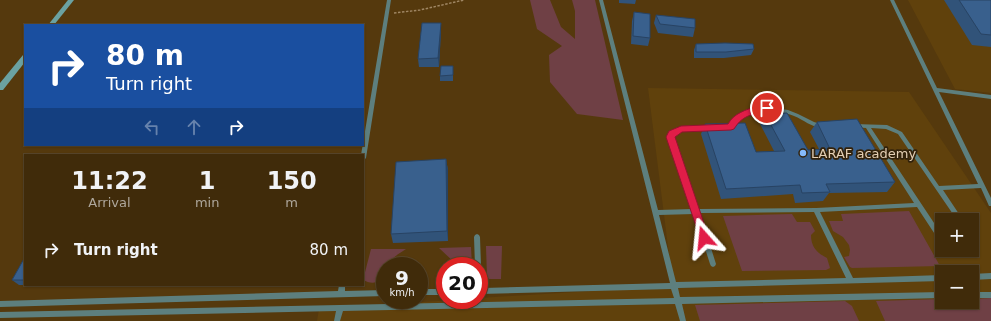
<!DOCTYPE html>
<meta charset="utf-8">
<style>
body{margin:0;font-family:"DejaVu Sans",sans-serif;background:#473313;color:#f1f3f6;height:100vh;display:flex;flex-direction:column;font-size:15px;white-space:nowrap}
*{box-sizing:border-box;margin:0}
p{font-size:13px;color:#aea79c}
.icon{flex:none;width:22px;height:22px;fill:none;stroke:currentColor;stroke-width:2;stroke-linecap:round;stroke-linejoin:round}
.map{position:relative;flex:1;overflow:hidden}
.drawer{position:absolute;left:24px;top:154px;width:340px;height:132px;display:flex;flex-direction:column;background:#402b0a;border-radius:0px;box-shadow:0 1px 3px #0004,0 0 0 1px #59472b}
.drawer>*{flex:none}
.banner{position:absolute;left:24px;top:24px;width:340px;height:122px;border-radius:0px;box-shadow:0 1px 3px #0004,0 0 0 1px #59472b;background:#1a4fa0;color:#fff;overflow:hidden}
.controls{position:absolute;left:935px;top:213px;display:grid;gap:8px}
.controls a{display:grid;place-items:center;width:44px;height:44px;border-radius:0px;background:#402b0a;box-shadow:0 1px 3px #0004,0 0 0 1px #59472b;font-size:20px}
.speed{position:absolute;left:376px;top:257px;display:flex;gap:8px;font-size:20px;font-weight:700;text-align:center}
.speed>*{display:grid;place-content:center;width:52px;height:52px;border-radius:50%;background:#402b0a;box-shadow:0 1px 3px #0004,0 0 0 1px #59472b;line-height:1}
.speed small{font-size:10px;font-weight:400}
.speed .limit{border:6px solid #d22;background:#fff;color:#111}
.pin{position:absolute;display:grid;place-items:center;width:34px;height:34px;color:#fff;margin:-17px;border:2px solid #fff;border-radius:50%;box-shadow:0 1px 4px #0007}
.me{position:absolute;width:44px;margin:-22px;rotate:342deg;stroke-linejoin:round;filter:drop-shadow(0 0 3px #0008)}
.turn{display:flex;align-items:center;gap:14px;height:84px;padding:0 16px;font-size:18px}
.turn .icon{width:52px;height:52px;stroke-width:2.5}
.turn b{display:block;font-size:28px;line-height:34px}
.lanes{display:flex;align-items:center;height:38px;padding:0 16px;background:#0003;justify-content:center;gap:20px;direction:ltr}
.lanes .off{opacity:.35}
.eta{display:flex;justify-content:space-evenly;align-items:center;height:68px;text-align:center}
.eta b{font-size:24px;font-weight:700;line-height:28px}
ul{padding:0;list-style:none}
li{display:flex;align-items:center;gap:12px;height:56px;padding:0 16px}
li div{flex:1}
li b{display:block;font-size:15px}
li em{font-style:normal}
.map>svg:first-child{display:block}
.built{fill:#60410c;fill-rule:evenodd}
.green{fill:#6f4045}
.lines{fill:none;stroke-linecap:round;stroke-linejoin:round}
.path{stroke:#9f8663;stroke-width:1.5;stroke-dasharray:2.5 1.5;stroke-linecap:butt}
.lane{fill:#5d7f7e;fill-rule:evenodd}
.secondary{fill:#6ba2a1;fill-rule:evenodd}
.wall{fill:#315379}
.shaded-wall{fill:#284363}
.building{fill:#39608d;stroke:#284363}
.route{fill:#e11d48;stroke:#92132f}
.poi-dot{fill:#86bbfb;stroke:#32220b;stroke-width:1.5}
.labels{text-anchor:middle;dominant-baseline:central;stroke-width:3.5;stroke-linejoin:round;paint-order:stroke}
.poi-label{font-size:13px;fill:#e4cfb4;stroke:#32220b;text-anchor:start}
</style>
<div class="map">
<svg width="991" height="321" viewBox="0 0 991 321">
<rect width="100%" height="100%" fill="#55390d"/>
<g class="built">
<polygon points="908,0 991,0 991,93 955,89"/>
<path d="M648,88l261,4 82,121v108h-674l2,-12 133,-9h27v-2l194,-12zM942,220h30v30h-30zM942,272h30v30h-30z"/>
</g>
<g class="green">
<polygon points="530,0 550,0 561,27 575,39 575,11 572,0 595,0 623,120 577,114 550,82 549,55 562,46 537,29"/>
<polygon points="909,211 940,266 852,268 850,267 844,257 849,256 850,250 849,245 843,237 833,231 829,221 843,221 841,214"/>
<path d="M792,214l5,8h13l5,9 -4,4c0,12 6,18 16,23l3,10 -4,2 -84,1 -19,-55z"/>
<polygon points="486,246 502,246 501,279 489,279 487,277"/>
<polygon points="471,247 472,266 456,266 455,263 439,248"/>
<path d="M371,249h35c-16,10 -19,14 -26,31 -5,4 -11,3 -17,0z"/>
<polygon points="991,298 991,321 885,321 876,301 942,299 942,302 972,302 972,299"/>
<polygon points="845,301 852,306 859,321 700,321 695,305"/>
</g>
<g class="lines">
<polyline class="path" points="394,13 420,10 464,0"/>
<g class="lane">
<polygon points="387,0 391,0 366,158 365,159 363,160 363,155 361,155"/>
<path d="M599,0h4l55,210 34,-1 -25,-72 3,-5 11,-5 30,-1 3,2 -3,2c-10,0 -33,-2 -38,7l25,72 118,-1 98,-5 -48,-75 -14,-1 -1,-1 1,-1 2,-1 33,1 15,7 37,54 39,-2 -88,-184h4l43,88 54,7v4l-52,-7 52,106v8h-2l-8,-18 -38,2 20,30h-6l-59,-86 -12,-5 -15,-1 71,107v8l-2,-1 -23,-35 -97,5 33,66 89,-3v6l-264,7 2,9 262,-5v6l-260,6 4,17h-6l-5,-17 -332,7 -3,10h-6l2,-10 -336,7v-6l674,-14 -3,-9 -192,5v-19l2,1 2,12 187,-5zM814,212l32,66 -170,4 -17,-67 35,-1 16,50 1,2 2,1 2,-1 1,-2 -16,-51z"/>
<path d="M760,107h9l19,3 10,4 16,8 10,3 1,1 -3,2c-11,-1 -18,-8 -28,-12 -17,-6 -42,-10 -56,5 -2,2 -3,5 -5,7h-6l-1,-1 1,-1 3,-1c8,-12 16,-15 30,-18z"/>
<polygon points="477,234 479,235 480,237 481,266 479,268 479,266 475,266 474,237 475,235"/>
<path d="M972,234l2,1 5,10 -2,9 -8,3 -18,-5 -1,-2c5,0 18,2 22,0 1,-5 0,-10 0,-16z"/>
<polygon points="991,273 991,279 972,280 972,274"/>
<polygon points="339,285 345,285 345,291 385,290 385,296 0,307 0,301 338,291"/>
<rect x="419" y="289" width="26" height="6"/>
<rect x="972" y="292" width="19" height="6"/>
</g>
<g class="secondary">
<polygon points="68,0 74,0 54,25 48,25"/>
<polygon points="23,55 25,55 25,62 3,90 0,90 0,83"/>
</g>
</g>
<g class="wall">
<polygon points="619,0 636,0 635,4 619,3"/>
<polygon points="944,0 991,0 991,47 972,45"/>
<polygon points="634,12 650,38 648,46 631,44 632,21"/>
<polygon points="656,15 695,28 693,37 658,33 654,23"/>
<polygon points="441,31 439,67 419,67 418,59"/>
<polygon points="696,44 754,49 751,55 724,58 694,58 694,50"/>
<polygon points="453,66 453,81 440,81 440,76"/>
<polygon points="765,114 808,150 819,149 810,132 817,122 895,182 887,192 829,193 823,201 795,203 793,194 721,199 701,134 705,124 756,152 774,151 760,124"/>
<polygon points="446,159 448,170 448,241 393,243 391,234"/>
<polygon points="25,257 25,285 19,285 12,280"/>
</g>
<g class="shaded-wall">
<polygon points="441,23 441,31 439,67 438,58"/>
<polygon points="446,159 448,170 448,241 447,231"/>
</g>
<g class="building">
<polygon points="959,0 991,0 991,35 981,34"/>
<polygon points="634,12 650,14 650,38 633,36"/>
<polygon points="656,15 695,19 695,28 660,24"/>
<polygon points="422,23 441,23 438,58 418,59"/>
<polygon points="725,43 753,44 754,49 726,52 696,52 696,44"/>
<polygon points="441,66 453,66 453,75 440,76"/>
<polygon points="787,113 808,150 830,149 817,122 857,119 895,182 826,184 830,192 802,193 800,185 726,189 705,124 745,123 756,152 785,151 765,114"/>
<polygon points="446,159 447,231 391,234 396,162"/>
<polygon points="25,257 25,280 12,280"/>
</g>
<path class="route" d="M757,106h10l4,2 -1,3c-16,4 -26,2 -36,18l-3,1 -49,2 -7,5 34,101 -1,3 -4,1 -3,-1 -35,-104 3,-6 12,-5 47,-2c6,-11 18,-14 29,-18z"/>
<circle class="poi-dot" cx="803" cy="153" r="4"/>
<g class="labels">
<g class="poi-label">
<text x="811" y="153">LARAF academy</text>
</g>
</g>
</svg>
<div class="controls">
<a>+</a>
<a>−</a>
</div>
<div class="speed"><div>9<small>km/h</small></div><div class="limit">20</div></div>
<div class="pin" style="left:767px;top:108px;background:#d93025"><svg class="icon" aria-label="arrive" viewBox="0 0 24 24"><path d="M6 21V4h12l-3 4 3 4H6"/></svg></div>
<svg class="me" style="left:704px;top:238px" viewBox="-20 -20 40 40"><path d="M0-17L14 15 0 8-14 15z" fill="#e11d48" stroke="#fff" stroke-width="4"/></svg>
<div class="banner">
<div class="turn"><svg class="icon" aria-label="right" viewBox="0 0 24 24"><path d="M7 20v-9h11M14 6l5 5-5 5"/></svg><div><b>80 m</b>Turn right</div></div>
<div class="lanes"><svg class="icon off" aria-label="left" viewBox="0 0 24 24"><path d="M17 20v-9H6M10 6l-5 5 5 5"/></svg><svg class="icon off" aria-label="ahead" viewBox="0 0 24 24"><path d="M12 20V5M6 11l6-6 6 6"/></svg><svg class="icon" aria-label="right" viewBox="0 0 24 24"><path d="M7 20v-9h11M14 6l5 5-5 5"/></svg></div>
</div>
<section class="drawer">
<div class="eta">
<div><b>11:22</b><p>Arrival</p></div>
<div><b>1</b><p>min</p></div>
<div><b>150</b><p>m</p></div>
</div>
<ul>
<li><svg class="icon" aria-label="right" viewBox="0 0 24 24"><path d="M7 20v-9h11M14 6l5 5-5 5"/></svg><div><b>Turn right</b></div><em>80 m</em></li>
</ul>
</section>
</div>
